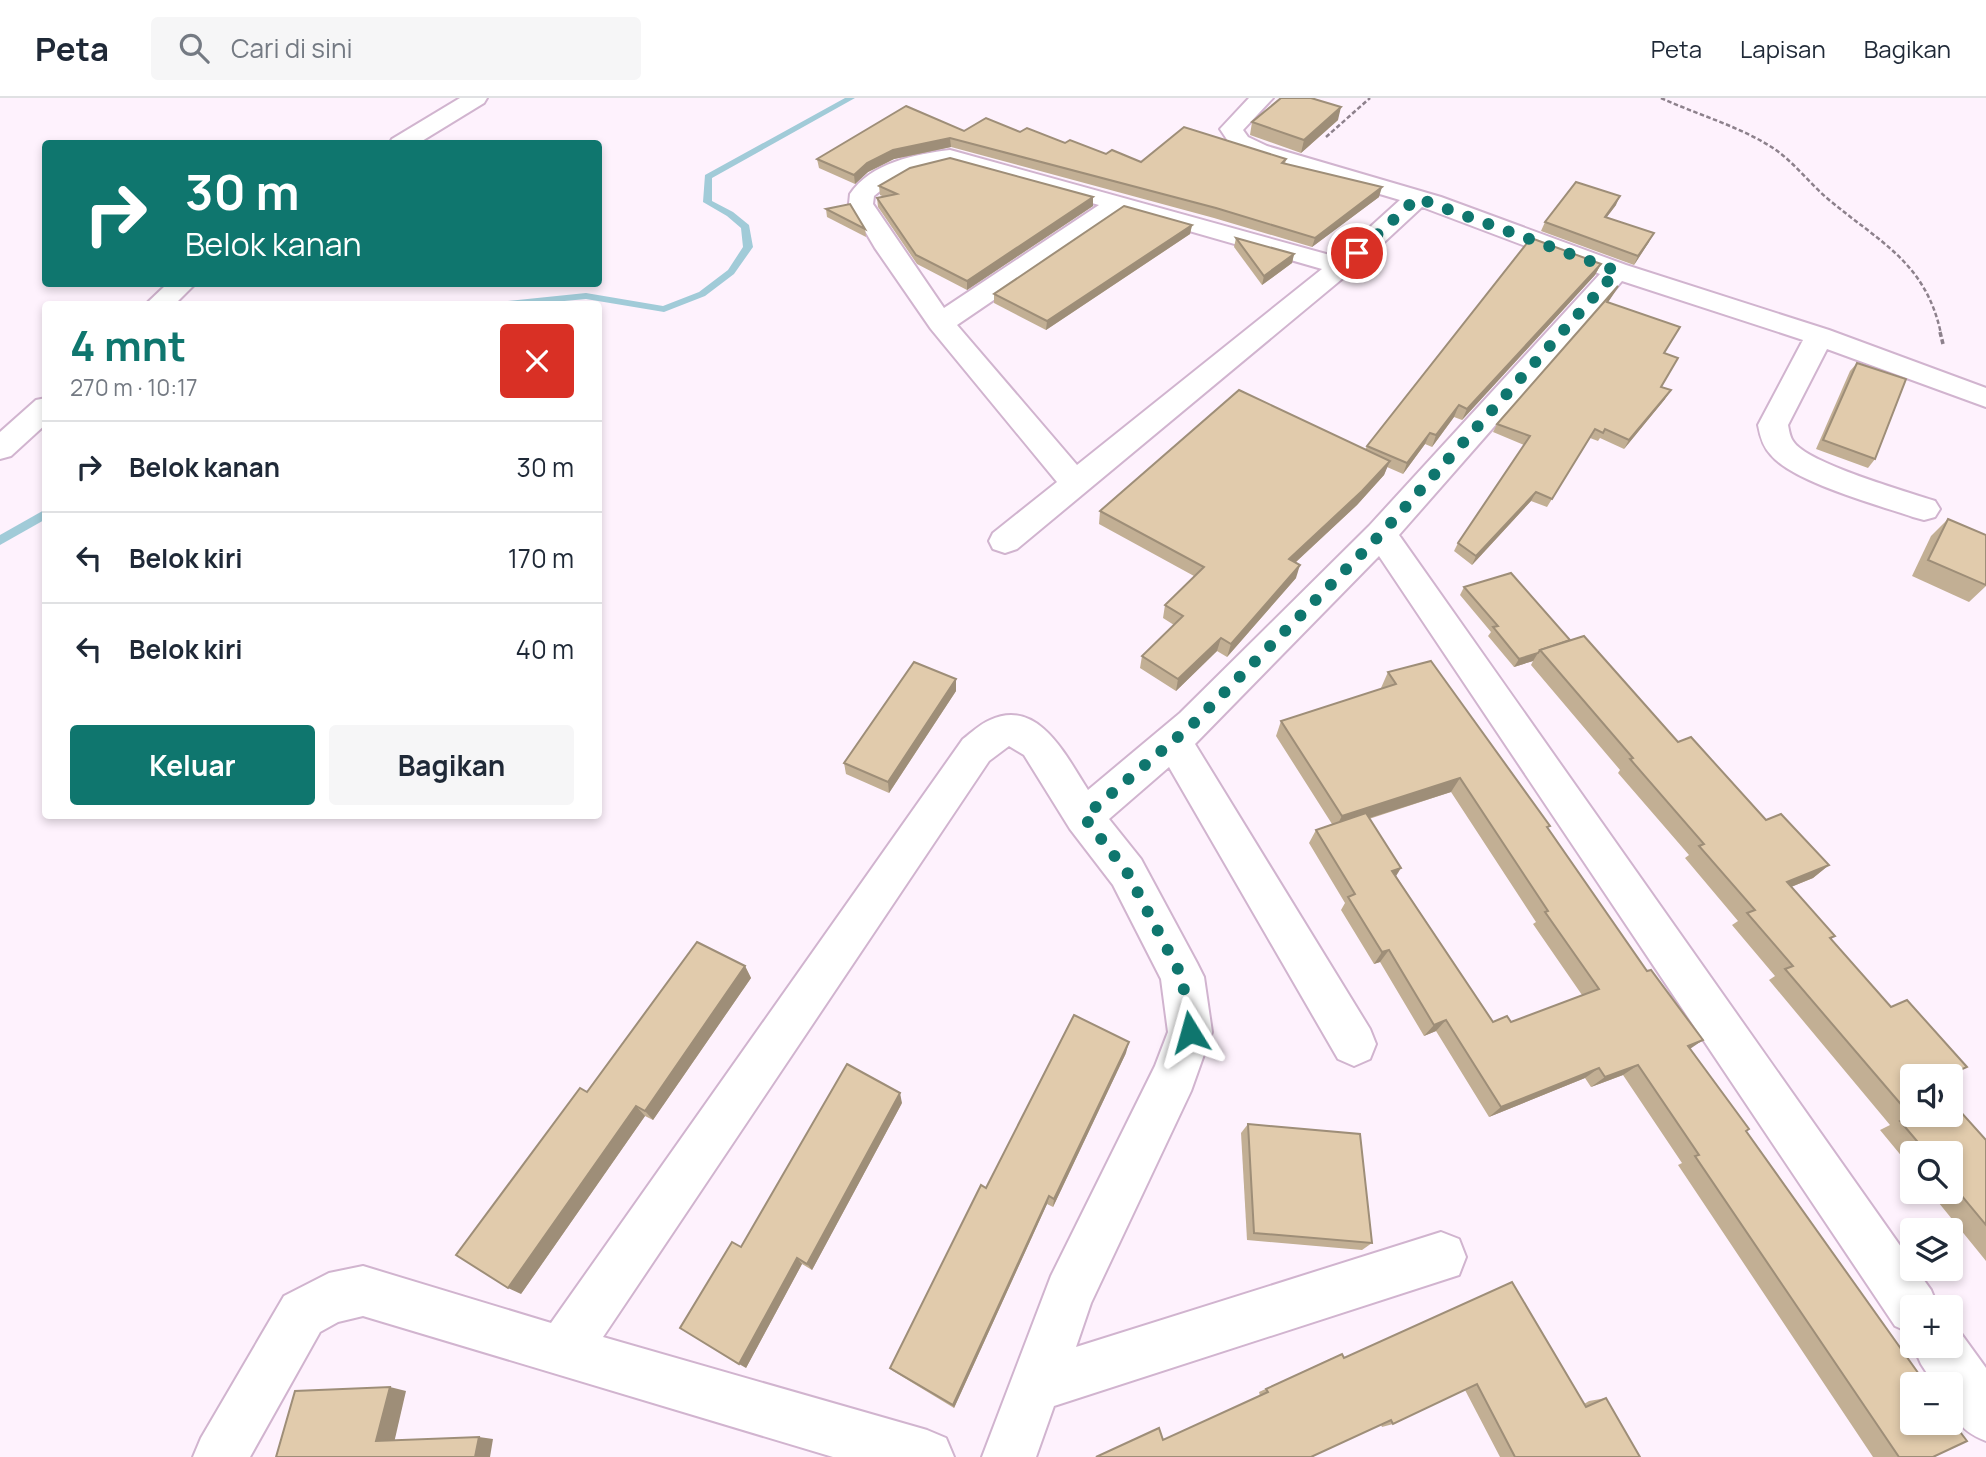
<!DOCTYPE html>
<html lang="id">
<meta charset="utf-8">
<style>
body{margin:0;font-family:Manrope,sans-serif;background:#f6f6f7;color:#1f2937;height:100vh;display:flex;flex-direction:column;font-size:26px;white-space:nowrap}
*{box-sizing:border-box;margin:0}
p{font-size:23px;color:#747a83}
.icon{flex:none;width:38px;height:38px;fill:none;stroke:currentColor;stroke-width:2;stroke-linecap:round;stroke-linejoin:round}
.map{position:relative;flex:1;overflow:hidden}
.panel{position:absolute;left:42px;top:203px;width:560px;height:518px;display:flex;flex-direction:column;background:#fff;border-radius:7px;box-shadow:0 4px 10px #0003}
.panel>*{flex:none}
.guide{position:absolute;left:42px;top:42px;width:560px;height:147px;border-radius:7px;box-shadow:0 4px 10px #0003;background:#0f766e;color:#fff;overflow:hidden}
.controls{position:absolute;left:1900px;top:966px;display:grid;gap:14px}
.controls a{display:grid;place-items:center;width:63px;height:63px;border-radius:7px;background:#fff;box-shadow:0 4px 10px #0003;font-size:35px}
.pin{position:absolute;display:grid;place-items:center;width:60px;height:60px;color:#fff;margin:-30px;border:4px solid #fff;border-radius:50%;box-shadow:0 2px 7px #0007}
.me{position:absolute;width:77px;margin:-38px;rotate:352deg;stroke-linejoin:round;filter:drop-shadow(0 0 5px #0008)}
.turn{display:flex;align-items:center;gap:24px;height:147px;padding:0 28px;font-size:32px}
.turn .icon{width:91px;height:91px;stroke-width:2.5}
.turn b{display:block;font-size:49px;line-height:60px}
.round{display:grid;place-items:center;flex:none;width:74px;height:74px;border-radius:7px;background:#f6f6f7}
.head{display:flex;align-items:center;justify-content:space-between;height:119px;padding:0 28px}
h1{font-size:42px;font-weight:700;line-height:52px;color:#0f766e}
.cta{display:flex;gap:14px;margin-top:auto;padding:14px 28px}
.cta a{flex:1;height:80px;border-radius:7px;background:#0f766e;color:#fff;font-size:28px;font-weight:700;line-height:80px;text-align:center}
.cta a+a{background:#f6f6f7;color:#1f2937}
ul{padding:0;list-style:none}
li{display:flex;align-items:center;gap:21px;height:91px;padding:0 28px;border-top:2px solid #e0e1e3}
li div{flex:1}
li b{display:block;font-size:26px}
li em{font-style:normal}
header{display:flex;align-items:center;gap:42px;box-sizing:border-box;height:98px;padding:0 35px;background:#fff;border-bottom:2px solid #e0e1e3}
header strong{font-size:33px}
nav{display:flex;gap:38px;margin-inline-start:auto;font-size:24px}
.search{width:490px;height:63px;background:#f6f6f7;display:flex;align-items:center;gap:18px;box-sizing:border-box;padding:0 24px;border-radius:7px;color:#747a83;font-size:26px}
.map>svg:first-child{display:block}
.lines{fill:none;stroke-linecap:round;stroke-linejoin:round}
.stream{fill:#a1cbd8;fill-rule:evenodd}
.street-casing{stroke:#d1b4cf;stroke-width:4}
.path-far1{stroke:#8d818c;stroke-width:2.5;stroke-dasharray:4.5 2.5;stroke-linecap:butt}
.path{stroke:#8d818c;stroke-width:3.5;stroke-dasharray:5 2.5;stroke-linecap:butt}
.street{fill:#fff;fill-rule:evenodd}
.wall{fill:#c2af94;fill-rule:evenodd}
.shaded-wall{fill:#9e8e78}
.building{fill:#e1cbac;stroke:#9e8e78;stroke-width:2}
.route{stroke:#0f766e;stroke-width:12;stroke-dasharray:0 21.6}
</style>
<header>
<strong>Peta</strong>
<div class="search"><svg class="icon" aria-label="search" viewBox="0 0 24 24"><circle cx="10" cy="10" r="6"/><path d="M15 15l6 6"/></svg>Cari di sini</div>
<nav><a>Peta</a><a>Lapisan</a><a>Bagikan</a></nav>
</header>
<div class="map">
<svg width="1986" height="1359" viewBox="0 0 1986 1359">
<rect width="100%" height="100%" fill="#fef2fd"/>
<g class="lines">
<g class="stream">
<polygon points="845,0 855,0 712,80 712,103 733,114 749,127 753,149 734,176 705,198 664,214 586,201 532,206 503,206 508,203 586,195 663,208 699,194 728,172 743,149 741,130 727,118 703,104 705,77"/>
<polygon points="46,411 46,421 0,447 0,437"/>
</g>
<defs>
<g id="street">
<polygon points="460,0 487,0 484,5 417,46 389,46 392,41"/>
<path d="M1249,0h24l-30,32 5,7 19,9 174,51 185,68 203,65 157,58v19l-159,-58 -39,76c1,5 2,12 5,16 13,22 115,51 142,60l5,8 -5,8 -11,3 -11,-3c-35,-12 -120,-35 -142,-62 -8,-8 -11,-19 -13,-30l45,-85 -181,-59 -223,254 514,729v5h3l15,21 7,17h-25v27l-18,-8 -516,-770 -184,188 175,285 6,15 -6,15 -16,7 -16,-7 -169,-292 -60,52 32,40 56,104 7,14 8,55 -21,59 -100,212 -15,44 365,-115 18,7 7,18 -7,18 -405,131 -18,51h-54l69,-181 104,-210 13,-34 -7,-53 -48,-94 -43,-56 -46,-74 -15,-9 -20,15 -386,576 324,93 19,8 8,19h-121l-470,-141 -25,6 -18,10 -70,125h-57l8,-19 83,-142 45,-23 34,-7 188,57 412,-584c8,-6 17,-15 27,-19 49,-23 77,38 98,70l92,-77 189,-187 231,-252 -178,-67 -56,52 -349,290 -12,4 -12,-4 -4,-8 4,-8 64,-51 -126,-153 -56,-81 -26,-44 1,-10c21,-31 65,-40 100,-44l387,107 63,-57 -149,-44 -19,-9 -12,-18zM950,66l149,41 -155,103 -71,-104 1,-8c23,-19 46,-29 76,-32zM1123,114l199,57 -245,196 -120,-140z"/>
<polygon points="167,186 195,186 175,206 146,206"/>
<polygon points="46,300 46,326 11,358 0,361 0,334 36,302"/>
<path d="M1951,1227l6,3 29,40v73c-30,-12 -35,-26 -35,-57h-17l-13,-20 -8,-18h38z"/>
</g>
</defs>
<use href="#street" class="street-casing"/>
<g class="path-far1">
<path d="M1661,0c37,17 78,28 112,50 21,14 36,35 55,51 51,43 98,63 113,135"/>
<polyline points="1326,39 1370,0"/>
</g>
<polyline class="path" points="1940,234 1943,246"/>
<use href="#street" class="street"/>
</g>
<g class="wall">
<polygon points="1338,22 1301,55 1250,37 1252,24"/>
<polygon points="964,33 1020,34 1106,56 1141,64 1286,61 1285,66 1379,99 1312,149 1214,120 951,49 894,61 868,74 855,86 819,70 817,61"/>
<polygon points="879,88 1093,99 1093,108 967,192 917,166 878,109 877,100 884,99 880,97"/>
<polygon points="1616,107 1606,120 1649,144 1634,167 1541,133 1545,124"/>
<polygon points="826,111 865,131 866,139 827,119"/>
<polygon points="1192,127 1190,136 1046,232 994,205 994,196"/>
<polygon points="1236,140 1294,156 1292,165 1262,187 1234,149"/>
<polygon points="1601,166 1595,177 1462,322 1454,319 1432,349 1425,346 1403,376 1387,369 1384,377 1357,407 1295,465 1296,480 1227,559 1217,553 1176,593 1140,570 1142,558 1174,527 1163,520 1165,507 1194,478 1099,426 1100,413 1365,352 1367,348"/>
<polygon points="1618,188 1608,204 1664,255 1661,289 1665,301 1624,351 1600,340 1598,343 1590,340 1547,409 1531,403 1472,467 1454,453 1458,445 1524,347 1493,334 1497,326"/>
<polygon points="1857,265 1875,361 1868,370 1816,351 1850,273"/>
<polygon points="1948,421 1986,437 1986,488 1969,504 1912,478 1931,438"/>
<polygon points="1464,489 1570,542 1678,644 1766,722 1829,767 1813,780 1791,789 1831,841 1913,978 1986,1042 1986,1163 1930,1094 1951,1094 1951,1055 1913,1055 1913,1072 1880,1032 1890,1027 1769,882 1775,878 1732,827 1738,823 1685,760 1689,757 1618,675 1620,672 1531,567 1533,563 1514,569 1488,538 1491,534 1460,497"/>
<path d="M1388,574l160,156 99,143 56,69 -13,8 56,83 187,326h-60l-195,-292 4,-2 -59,-88 -32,12 -6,-9 -96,39 -53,-86 -12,5 -44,-74 -6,2 -33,-54 4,-7 -36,-60 7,-13 16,-6 -56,-88 5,-15 101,-32 -1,-1zM1451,694l85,130 -3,2 49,71 -71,27h-18l-97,-146 -27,-57z"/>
<polygon points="956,581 956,593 889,695 846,676 844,665"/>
<polygon points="745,868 751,880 653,1022 645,1018 521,1196 587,994"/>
<polygon points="1126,955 1053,1109 1047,1106 954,1310 893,1273 890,1270 986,1090"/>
<polygon points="902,1005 812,1172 802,1166 746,1270 741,1149"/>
<polygon points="1248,1026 1372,1145 1362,1152 1247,1142 1241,1035"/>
<polygon points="1332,1260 1343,1260 1584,1306 1589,1303 1606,1300 1640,1359 1500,1359 1465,1292 1393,1326 1382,1329 1381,1327 1163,1342 1260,1298 1259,1294"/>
</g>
<g class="shaded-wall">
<polygon points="1341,9 1338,22 1301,55 1304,42"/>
<polygon points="950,40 951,49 894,61 868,74 855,86 854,77 867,65 893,52"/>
<polygon points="1382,89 1379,99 1312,149 1315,140"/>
<polygon points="1620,98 1616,107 1600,128 1605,119"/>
<polygon points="1093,99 1093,108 967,192 967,183"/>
<polygon points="1192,127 1190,136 1046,232 1047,223"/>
<polygon points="1654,135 1649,144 1634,167 1638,158"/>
<polygon points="1294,156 1292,165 1262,187 1264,178"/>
<polygon points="1601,166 1595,177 1462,322 1467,311"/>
<polygon points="1671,292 1665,301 1624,351 1629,342"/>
<polygon points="1459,307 1454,319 1432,349 1436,337"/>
<polygon points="1430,335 1425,346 1403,376 1407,365"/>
<polygon points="1390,363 1384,377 1357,407 1285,474 1289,461"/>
<polygon points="1536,394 1531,403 1472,467 1476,458"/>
<polygon points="1300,467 1296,480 1227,559 1231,546"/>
<polygon points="1221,540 1217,553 1176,593 1178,581"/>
<polygon points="1538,555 1533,563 1514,569 1519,561"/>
<polygon points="956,581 956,593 889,695 888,684"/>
<polygon points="1460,680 1451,694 1335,731 1342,718"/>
<polygon points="1829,767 1813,780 1771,797 1787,784"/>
<polygon points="1401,770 1393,783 1392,773"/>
<polygon points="1389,852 1380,864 1374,866 1382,854"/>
<polygon points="745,868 751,880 653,1022 645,1013"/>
<polygon points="1446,922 1436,933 1424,938 1434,927"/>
<polygon points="1703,942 1687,953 1688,948"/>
<polygon points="1129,944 1126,955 1053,1109 1054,1101"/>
<polygon points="1638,967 1623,977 1591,989 1605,979"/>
<polygon points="1599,970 1585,980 1489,1019 1501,1009"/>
<polygon points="900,995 902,1005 812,1172 807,1166"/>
<polygon points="636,1008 645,1018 521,1196 508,1190"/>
<polygon points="1049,1098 1047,1106 954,1310 953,1307"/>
<polygon points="797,1160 802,1166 746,1270 739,1266"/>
<polygon points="390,1289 406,1293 394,1345 376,1343"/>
<polygon points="479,1339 493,1341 490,1359 475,1359"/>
</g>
<g class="building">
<polygon points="1281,0 1311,0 1341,9 1304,42 1252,24"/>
<polygon points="906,8 964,33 986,20 1020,34 1027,30 1065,45 1070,42 1106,56 1112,52 1141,64 1184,29 1286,61 1282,65 1382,89 1315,140 1216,110 950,40 893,52 867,65 854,77 817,61"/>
<polygon points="950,60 1093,99 967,183 916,157 877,100 897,96 879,88 910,70"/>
<polygon points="1576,84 1620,98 1605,119 1654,135 1638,158 1545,124"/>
<polygon points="850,106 865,131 826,111"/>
<polygon points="1124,108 1192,127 1047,223 994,196"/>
<polygon points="1236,140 1294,156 1264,178"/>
<polygon points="1531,140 1601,166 1467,311 1459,307 1436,337 1430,335 1407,365 1367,348"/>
<polygon points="1618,188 1607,204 1680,229 1664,255 1678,260 1661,289 1671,292 1629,342 1605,331 1603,335 1595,331 1552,401 1536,394 1476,458 1458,445 1530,338 1497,326"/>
<polygon points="1857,265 1906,281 1875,361 1823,342"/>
<polygon points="1239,292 1390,363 1362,393 1289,461 1300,467 1231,546 1221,540 1178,581 1142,558 1183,518 1165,507 1204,469 1100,413"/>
<polygon points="1948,421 1986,437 1986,487 1928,462"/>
<polygon points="1511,475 1570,542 1540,552 1538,555 1519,561 1493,529 1498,528 1464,489"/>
<polygon points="1584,538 1678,644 1691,639 1766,722 1781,716 1829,767 1787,784 1835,838 1830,840 1891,909 1907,902 1967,969 1947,978 1913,978 1913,1017 1951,1017 1951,1003 1986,1042 1986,1127 1951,1085 1951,1055 1927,1055 1900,1023 1911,1018 1785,871 1793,868 1747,815 1755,812 1699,748 1704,746 1630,661 1633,660 1540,552"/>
<polygon points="1431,563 1550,728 1547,729 1647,873 1651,872 1703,942 1688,948 1749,1031 1746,1033 1926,1286 1913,1286 1913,1325 1951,1325 1951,1322 1967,1343 1933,1359 1899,1359 1695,1058 1699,1057 1638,967 1605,979 1599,970 1501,1009 1446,922 1434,927 1389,852 1382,854 1348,799 1355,796 1316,732 1366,715 1401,770 1392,773 1493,924 1507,918 1511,924 1599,891 1545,814 1548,813 1460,680 1342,718 1281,623 1396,586 1388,574"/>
<polygon points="914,564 956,581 888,684 844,665"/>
<polygon points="697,844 745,868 645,1013 636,1008 508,1190 456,1157 580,990 587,994"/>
<polygon points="1074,917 1129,944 1054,1101 1049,1098 953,1307 890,1270 981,1087 986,1090"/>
<polygon points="847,966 900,995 807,1166 797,1160 739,1266 680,1230 732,1144 741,1149"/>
<polygon points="1248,1026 1360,1036 1372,1145 1254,1135"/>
<polygon points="1512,1184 1586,1309 1606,1300 1640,1359 1515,1359 1477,1286 1393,1326 1391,1322 1311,1359 1096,1359 1159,1330 1163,1342 1268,1294 1266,1291 1342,1256 1344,1260"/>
<polygon points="390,1289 376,1343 479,1339 475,1359 276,1359 295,1293"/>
</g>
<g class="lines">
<polyline class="route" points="1190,934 1182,879 1127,774 1084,719 1193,626 1381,436 1617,173 1417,100 1357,155"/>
</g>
</svg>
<div class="controls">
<a><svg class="icon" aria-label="sound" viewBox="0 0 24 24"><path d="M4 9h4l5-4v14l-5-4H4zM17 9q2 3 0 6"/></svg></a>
<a><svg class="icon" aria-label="search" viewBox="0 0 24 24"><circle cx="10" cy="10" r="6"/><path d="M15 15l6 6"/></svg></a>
<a><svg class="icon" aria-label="layers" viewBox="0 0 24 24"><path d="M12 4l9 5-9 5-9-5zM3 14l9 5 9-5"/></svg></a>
<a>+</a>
<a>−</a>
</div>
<div class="pin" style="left:1357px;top:155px;background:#d93025"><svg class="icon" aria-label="arrive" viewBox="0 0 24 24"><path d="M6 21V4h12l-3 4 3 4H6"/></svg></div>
<svg class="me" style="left:1190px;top:934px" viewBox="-20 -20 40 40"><path d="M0-17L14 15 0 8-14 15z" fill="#0f766e" stroke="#fff" stroke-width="4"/></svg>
<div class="guide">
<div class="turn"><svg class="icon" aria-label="right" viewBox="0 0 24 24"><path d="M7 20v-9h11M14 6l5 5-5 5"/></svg><div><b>30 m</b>Belok kanan</div></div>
</div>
<section class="panel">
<div class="head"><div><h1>4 mnt</h1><p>270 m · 10:17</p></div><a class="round" style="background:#d93025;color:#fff"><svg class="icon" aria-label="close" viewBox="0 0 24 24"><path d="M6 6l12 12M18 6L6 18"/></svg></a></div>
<ul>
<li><svg class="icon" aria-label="right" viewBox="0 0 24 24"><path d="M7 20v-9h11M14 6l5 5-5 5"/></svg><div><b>Belok kanan</b></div><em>30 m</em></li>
<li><svg class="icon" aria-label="left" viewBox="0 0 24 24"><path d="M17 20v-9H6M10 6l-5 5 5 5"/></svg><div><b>Belok kiri</b></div><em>170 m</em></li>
<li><svg class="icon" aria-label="left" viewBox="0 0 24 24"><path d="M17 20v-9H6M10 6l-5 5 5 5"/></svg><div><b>Belok kiri</b></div><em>40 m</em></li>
</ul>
<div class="cta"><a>Keluar</a><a>Bagikan</a></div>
</section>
</div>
